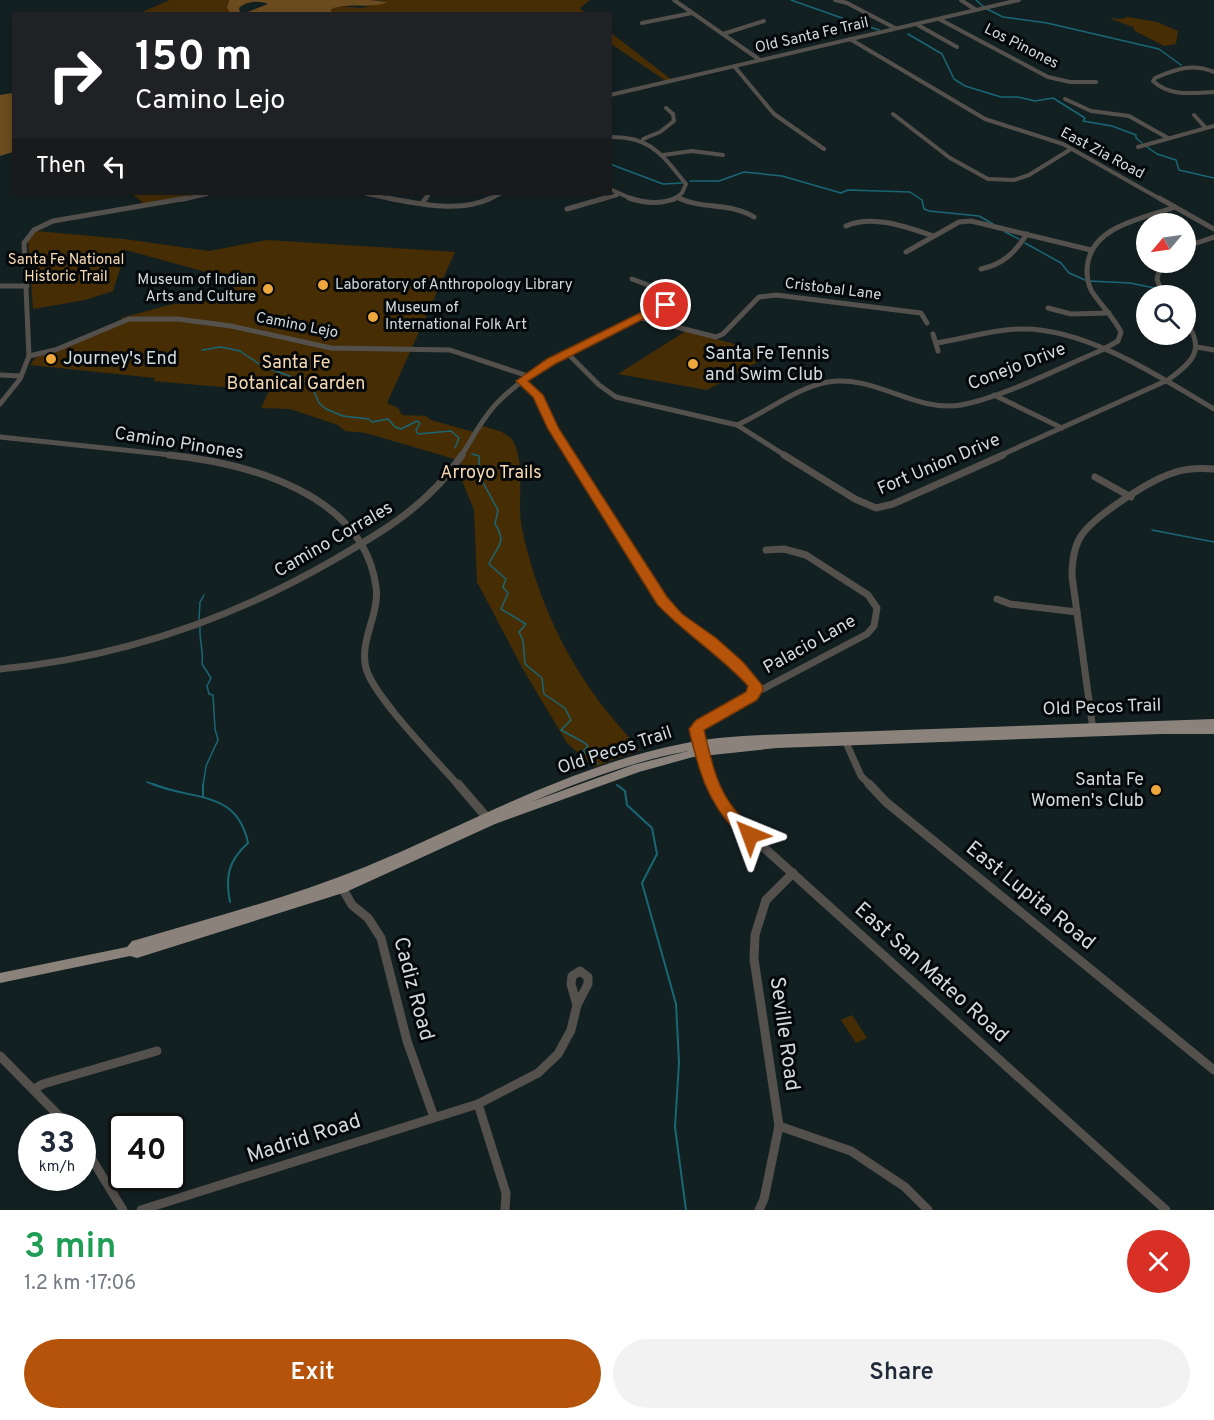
<!DOCTYPE html>
<meta charset="utf-8">
<style>
body{margin:0;font-family:Overpass,sans-serif;background:#f2f2f3;color:#1f2937;height:100vh;display:flex;flex-direction:column;font-size:22px;white-space:nowrap}
*{box-sizing:border-box;margin:0}
p{font-size:20px;color:#747a83}
.icon{flex:none;width:33px;height:33px;fill:none;stroke:currentColor;stroke-width:2;stroke-linecap:round;stroke-linejoin:round}
.map{position:relative;height:1210px;overflow:hidden}
.drawer{display:flex;flex-direction:column;background:#fff;flex:1}
.drawer>*{flex:none}
.guide{position:absolute;left:12px;top:12px;width:600px;height:183px;border-radius:0px;box-shadow:0 3px 9px #0003;background:#202124;color:#fff;overflow:hidden}
.needle{width:39px;rotate:241deg}
.fabs{position:absolute;left:1136px;top:213px;display:grid;gap:12px}
.fabs a{display:grid;place-items:center;width:60px;height:60px;border-radius:50%;background:#fff;box-shadow:0 3px 9px #0003;font-size:30px}
.speed{position:absolute;left:18px;top:1113px;display:flex;gap:12px;font-size:30px;font-weight:700;text-align:center}
.speed>*{display:grid;place-content:center;width:78px;height:78px;border-radius:50%;background:#fff;box-shadow:0 3px 9px #0003;line-height:1}
.speed small{font-size:15px;font-weight:400}
.speed .limit{border:3px solid #111;border-radius:9px;background:#fff;color:#111}
.pin{position:absolute;display:grid;place-items:center;width:51px;height:51px;color:#fff;margin:-26px;border:3px solid #fff;border-radius:50%;box-shadow:0 2px 6px #0007}
.me{position:absolute;width:66px;margin:-33px;rotate:316deg;stroke-linejoin:round;filter:drop-shadow(0 0 4px #0008)}
.turn{display:flex;align-items:center;gap:21px;height:126px;padding:0 24px;font-size:27px}
.turn .icon{width:78px;height:78px;stroke-width:2.5}
.turn b{display:block;font-size:42px;line-height:51px}
.then{display:flex;align-items:center;height:57px;padding:0 24px;background:#0003;gap:12px;font-size:22px}
.round{display:grid;place-items:center;flex:none;width:63px;height:63px;border-radius:32px;background:#f2f2f3}
.overview{display:flex;align-items:center;justify-content:space-between;height:102px;padding:0 24px}
h1{font-size:36px;font-weight:600;line-height:45px;color:#1e9e55}
.action{display:flex;gap:12px;margin-top:auto;padding:12px 24px}
.action a{flex:1;height:69px;border-radius:36px;background:#b45309;color:#fff;font-size:24px;font-weight:600;line-height:69px;text-align:center}
.action a+a{background:#f2f2f3;color:#1f2937}
.map>svg:first-child{display:block}
.green{fill:#472d04}
.forest{fill:#6c4c1f}
.lines{fill:none;stroke-linecap:round;stroke-linejoin:round}
.stream-far1{stroke:#196775;stroke-width:1.5}
.stream{stroke:#196775;stroke-width:2}
.minor-far3{stroke:#54504c;stroke-width:4}
.minor-far2{stroke:#54504c;stroke-width:5}
.minor-far1{stroke:#54504c;stroke-width:7}
.minor{stroke:#54504c;stroke-width:9}
.major{fill:#8b837b;fill-rule:evenodd}
.route{fill:#b45309;stroke:#753606;stroke-width:1.5}
.poi-dot{fill:#eea73d;stroke:#04080a;stroke-width:2}
.labels{text-anchor:middle;dominant-baseline:central;stroke-width:6;stroke-linejoin:round;paint-order:stroke}
.far-street-label{font-size:15px;fill:#d2dadc;stroke:#04080a}
.far-park-label{font-size:15px;fill:#f8d9b2;stroke:#04080a}
.far-poi-label{font-size:15px;fill:#d2dadc;stroke:#04080a;text-anchor:start}
.poi-label{font-size:18px;fill:#d2dadc;stroke:#04080a;text-anchor:start}
.park-label{font-size:18px;fill:#f8d9b2;stroke:#04080a}
.street-label{font-size:18px;fill:#d2dadc;stroke:#04080a}
.near-street-label{font-size:21px;fill:#d2dadc;stroke:#04080a}
</style>
<div class="map">
<svg width="1214" height="1210" viewBox="0 0 1214 1210">
<rect width="100%" height="100%" fill="#132022"/>
<g class="green">
<polygon points="170,0 229,0 227,4 230,13 137,14"/>
<polygon points="370,0 590,0 580,8 586,14 333,14 329,10 339,6 362,8 387,1"/>
<polygon points="1128,17 1157,22 1178,31 1176,44 1164,46 1135,31 1133,27 1109,18 1121,19"/>
<polygon points="610,32 672,80 666,81 611,44"/>
<polygon points="132,194 200,194 146,205"/>
<path d="M36,231l88,8 85,12 58,-11 188,12 -68,151 11,5 4,7 24,1 5,4 46,13 6,-7 19,6 10,7c15,27 4,60 10,90 13,60 36,114 71,164 14,20 31,38 47,57l-46,17 -27,-24 -43,-72 -47,-89 -3,-72 -13,-32v-17l-95,-28 -21,-2 -7,-6 -48,-16 -29,-1 8,-17 -116,-10 2,-3 -125,-13 5,-7 89,-36 -3,-4 48,-13 58,-9 4,-17 -105,-29 -13,41 -28,9 -52,9 -5,-68z"/>
<polygon points="686,331 772,354 707,390 618,374"/>
<polygon points="852,1015 867,1038 856,1043 841,1020"/>
</g>
<g class="forest">
<path d="M229,0h141l18,2c-19,8 -40,-1 -58,8l3,3h-88l23,-9c-9,-4 -22,-3 -29,4l1,5 -10,1 -3,-7z"/>
<polygon points="13,93 13,152 0,156 0,95"/>
</g>
<g class="lines">
<g class="stream-far1">
<polyline points="791,0 842,18"/>
<polyline points="976,0 984,7"/>
<polyline points="987,9 1003,17 1047,23 1159,49 1181,65"/>
<polyline points="846,19 879,30"/>
<polyline points="908,34 942,54 954,79 965,86 1001,97 1018,97 1035,101 1053,98 1085,118 1083,121 1112,126 1136,135 1136,138 1142,143"/>
<polyline points="1147,147 1157,154 1176,160 1179,170 1214,178"/>
<polyline points="610,164 663,184 682,183"/>
<polyline points="690,181 719,181 744,172 782,176 841,193 848,190 910,192 922,200 924,209 929,211 979,216 993,224"/>
<polyline points="1005,232 1019,239"/>
<polyline points="1025,243 1061,263 1069,273 1085,280"/>
<polyline points="1089,281 1130,283 1159,289"/>
<polyline points="202,350 221,347 240,351 262,366 306,382 312,387 319,403 326,409 343,416 369,419 372,422 388,419 395,427 401,429 417,421 420,423 416,430 418,434 451,431 459,438 455,448"/>
<path d="M472,454l7,2 1,21 18,33 -3,14c13,19 1,23 -6,40l17,15 -3,8 5,6 -7,16 25,15 -7,8 4,8 2,24 17,14 2,16 21,14 6,12 -10,10 24,13 3,3 -5,5 15,13"/>
<polyline points="1152,530 1214,542"/>
<polyline points="199,620 200,602 204,595"/>
<path d="M200,627c-1,13 4,24 2,37l9,14 -4,8 2,8 4,1 2,34 3,11 -12,26 -3,20"/>
<polyline points="147,782 157,786"/>
</g>
<g class="stream">
<path d="M153,784c39,17 84,5 95,59 -20,18 -23,34 -18,59"/>
<polyline points="203,784 203,796"/>
<polyline points="617,785 625,791 627,805 652,828 657,854 642,883 676,1004 679,1062 675,1127 686,1210"/>
</g>
<g class="minor-far3">
<polyline points="674,0 760,60"/>
<polyline points="835,0 847,3 895,28"/>
<polyline points="961,0 976,10"/>
<polyline points="939,19 1048,77 1070,82 1096,82"/>
<polyline points="642,23 692,13"/>
<polyline points="916,24 957,47"/>
<polyline points="723,34 764,21"/>
<polyline points="850,39 985,119 1063,144 1162,200"/>
<polyline points="734,66 774,114 824,149"/>
<path d="M1214,72c-22,-9 -38,-3 -59,6l-2,3c17,16 40,12 61,11"/>
<polyline points="610,95 1019,0"/>
<polyline points="1065,99 1091,111 1129,116 1168,138"/>
<polyline points="893,114 950,158 988,179 1014,180 1029,175 1071,149"/>
<polyline points="1194,115 1205,127"/>
<path d="M610,137c41,-1 52,18 76,47l-4,9 -9,7"/>
<polyline points="643,139 660,132 674,121 673,114 666,108"/>
<polyline points="1138,147 1214,126"/>
<polyline points="663,155 692,151 723,155"/>
<polyline points="610,189 634,200"/>
<polyline points="367,194 396,200"/>
<polyline points="678,198 682,200"/>
<polyline points="181,200 207,194"/>
<polyline points="425,200 429,194"/>
<polyline points="488,200 500,194"/>
<polyline points="600,200 617,195"/>
</g>
<g class="minor-far2">
<path d="M388,198c31,6 73,15 103,0"/>
<path d="M629,198c16,5 31,7 47,0"/>
<path d="M679,198c24,12 51,4 75,19"/>
<polyline points="1159,198 1214,229"/>
<polyline points="423,202 426,198"/>
<polyline points="567,209 605,198"/>
<path d="M846,226c26,-12 61,1 87,10"/>
<polyline points="1185,247 1214,237"/>
<polyline points="906,252 959,222 971,221 1091,250"/>
<polyline points="1161,262 1157,279 1163,296"/>
<path d="M981,269c23,-5 33,-16 46,-35"/>
<polyline points="0,286 27,286"/>
<polyline points="1048,308 1071,314 1109,313"/>
<polyline points="641,318 716,337 723,334 759,297 776,295 921,313 927,323"/>
<polyline points="933,334 938,351"/>
<path d="M936,343c28,-4 57,-14 86,-14 64,-1 138,48 192,80"/>
<polyline points="1197,347 1214,350"/>
<polyline points="567,353 599,385 616,397 737,425 786,456"/>
<polyline points="29,356 55,350 129,319 178,319 231,326 331,348 450,350 528,376"/>
<polyline points="0,375 21,376"/>
<polyline points="521,381 538,395 570,456"/>
<polyline points="994,395 1062,428"/>
<polyline points="0,404 20,379 29,356 24,243 34,230 53,221 187,198"/>
<path d="M737,425c30,-13 58,-37 91,-43 46,-8 88,31 133,23 43,-8 100,-38 141,-55l16,-9 3,-9c-8,-16 -21,-27 -30,-42 -4,-9 -5,-18 -3,-28 7,-37 57,-44 87,-55"/>
<polyline points="0,437 181,456"/>
<path d="M461,456c12,-18 21,-38 37,-54 46,-46 110,-69 168,-97l6,-11 -40,-15"/>
<path d="M999,456l169,-76c26,-19 38,-31 17,-60"/>
</g>
<g class="minor-far1">
<path d="M169,455c79,8 195,39 207,132 4,26 -17,54 -10,81 7,28 72,94 93,118"/>
<polyline points="569,455 662,601 742,669 751,680 755,690 751,696 696,729 702,759 713,786"/>
<polyline points="784,455 855,499 876,508 893,504 1003,455"/>
<polyline points="1095,477 1131,497"/>
<polyline points="997,599 1010,604 1077,612"/>
<path d="M0,669c118,-11 227,-48 330,-107 51,-29 99,-57 132,-107"/>
<polyline points="755,690 763,689 867,634 874,626 877,608 868,595 806,555 784,549 766,550"/>
<path d="M1093,730l-21,-154c0,-13 2,-29 9,-40 13,-20 69,-56 92,-63 13,-5 27,-5 41,-4"/>
<polyline points="844,738 861,776 871,786"/>
</g>
<g class="minor">
<polyline points="458,784 489,820"/>
<polyline points="712,784 730,812 750,835 1166,1210"/>
<polyline points="869,784 886,802 1214,1070"/>
<polyline points="340,884 352,905 368,918 381,938 407,1041 434,1117"/>
<polygon points="580,971 588,977 588,984 577,1005 571,984 572,976"/>
<polyline points="0,1056 69,1126"/>
<polyline points="34,1089 43,1084 157,1051"/>
<polyline points="478,1104 506,1193 505,1210"/>
<polyline points="779,1126 851,1151 905,1187 928,1210"/>
<polyline points="82,1143 123,1210"/>
<polyline points="141,1210 478,1104 538,1073 558,1054 571,1030 577,1005"/>
<polyline points="759,1210 764,1199 779,1126 754,959 755,935 766,900 793,873"/>
</g>
<path class="major" d="M1214,719v15h-53l-384,14 -84,9 -54,15 -144,52 -149,68 -209,66 -7,-2 -130,27v-10l127,-26 5,-6 4,-1c77,-23 155,-43 229,-73 106,-44 207,-102 321,-124 25,-5 51,-7 76,-8zM688,751l-55,14 -102,37c51,-21 102,-41 157,-51z"/>
</g>
<path class="route" d="M662,302l9,3 -116,59 -27,17 15,14 16,34 108,168 15,17 34,24 27,24 19,23 1,5 -6,10 -53,30c7,29 12,57 31,80 7,9 18,15 23,25l-2,5c-10,3 -14,-2 -20,-9 -29,-29 -38,-63 -47,-102l7,-9 50,-28 2,-6c-28,-31 -63,-52 -91,-82l-109,-175 -15,-32 -17,-16 31,-22z"/>
<g class="poi-dot">
<circle cx="323" cy="285" r="6"/>
<circle cx="268" cy="289" r="6"/>
<circle cx="373" cy="317" r="6"/>
<circle cx="51" cy="359" r="6"/>
<circle cx="693" cy="364" r="6"/>
<circle cx="1156" cy="790" r="6"/>
</g>
<g class="labels">
<g class="far-street-label">
<text transform="translate(812 36) rotate(-13)">Old Santa Fe Trail</text>
<text transform="translate(1021 47) rotate(27)">Los Pinones</text>
<text transform="translate(1102 154) rotate(28)">East Zia Road</text>
<text transform="translate(833 290) rotate(7)">Cristobal Lane</text>
<text transform="translate(297 326) rotate(11)">Camino Lejo</text>
</g>
<g class="far-park-label">
<text x="66" y="260">Santa Fe National<tspan x="66" dy="17">Historic Trail</tspan></text>
</g>
<g class="far-poi-label">
<text x="256" y="280" text-anchor="end">Museum of Indian<tspan x="256" dy="17">Arts and Culture</tspan></text>
<text x="335" y="285">Laboratory of Anthropology Library</text>
<text x="385" y="308">Museum of<tspan x="385" dy="17">International Folk Art</tspan></text>
</g>
<g class="poi-label">
<text x="705" y="354">Santa Fe Tennis<tspan x="705" dy="21">and Swim Club</tspan></text>
<text x="63" y="359">Journey's End</text>
<text x="1144" y="780" text-anchor="end">Santa Fe<tspan x="1144" dy="21">Women's Club</tspan></text>
</g>
<g class="park-label">
<text x="296" y="363">Santa Fe<tspan x="296" dy="21">Botanical Garden</tspan></text>
<text x="491" y="473">Arroyo Trails</text>
</g>
<g class="street-label">
<text transform="translate(1017 367) rotate(-21)">Conejo Drive</text>
<text transform="translate(179 444) rotate(9)">Camino Pinones</text>
<text transform="translate(939 465) rotate(-23)">Fort Union Drive</text>
<text transform="translate(334 540) rotate(-30)">Camino Corrales</text>
<text transform="translate(810 645) rotate(-29)">Palacio Lane</text>
<text transform="translate(1102 708) rotate(-2)">Old Pecos Trail</text>
<text transform="translate(615 751) rotate(-18)">Old Pecos Trail</text>
</g>
<g class="near-street-label">
<text transform="translate(1030 896) rotate(39)">East Lupita Road</text>
<text transform="translate(931 973) rotate(42)">East San Mateo Road</text>
<text transform="translate(413 989) rotate(75)">Cadiz Road</text>
<text transform="translate(784 1034) rotate(82)">Seville Road</text>
<text transform="translate(304 1139) rotate(-18)">Madrid Road</text>
</g>
</g>
</svg>
<div class="fabs">
<a><svg class="needle" viewBox="-14 -14 28 28"><path d="M0-13l5 13h-10z" fill="#e53935"/><path d="M0 13l5-13h-10z" fill="#747a83"/></svg></a>
<a><svg class="icon" aria-label="search" viewBox="0 0 24 24"><circle cx="10" cy="10" r="6"/><path d="M15 15l6 6"/></svg></a>
</div>
<div class="speed"><div>33<small>km/h</small></div><div class="limit">40</div></div>
<div class="pin" style="left:666px;top:305px;background:#d93025"><svg class="icon" aria-label="arrive" viewBox="0 0 24 24"><path d="M6 21V4h12l-3 4 3 4H6"/></svg></div>
<svg class="me" style="left:750px;top:835px" viewBox="-20 -20 40 40"><path d="M0-17L14 15 0 8-14 15z" fill="#b45309" stroke="#fff" stroke-width="4"/></svg>
<div class="guide">
<div class="turn"><svg class="icon" aria-label="right" viewBox="0 0 24 24"><path d="M7 20v-9h11M14 6l5 5-5 5"/></svg><div><b>150 m</b>Camino Lejo</div></div>
<div class="then">Then<svg class="icon" aria-label="left" viewBox="0 0 24 24"><path d="M17 20v-9H6M10 6l-5 5 5 5"/></svg></div>
</div>
</div>
<section class="drawer">
<div class="overview"><div><h1>3 min</h1><p>1.2 km · 17:06</p></div><a class="round" style="background:#d93025;color:#fff"><svg class="icon" aria-label="close" viewBox="0 0 24 24"><path d="M6 6l12 12M18 6L6 18"/></svg></a></div>
<div class="action"><a>Exit</a><a>Share</a></div>
</section>
